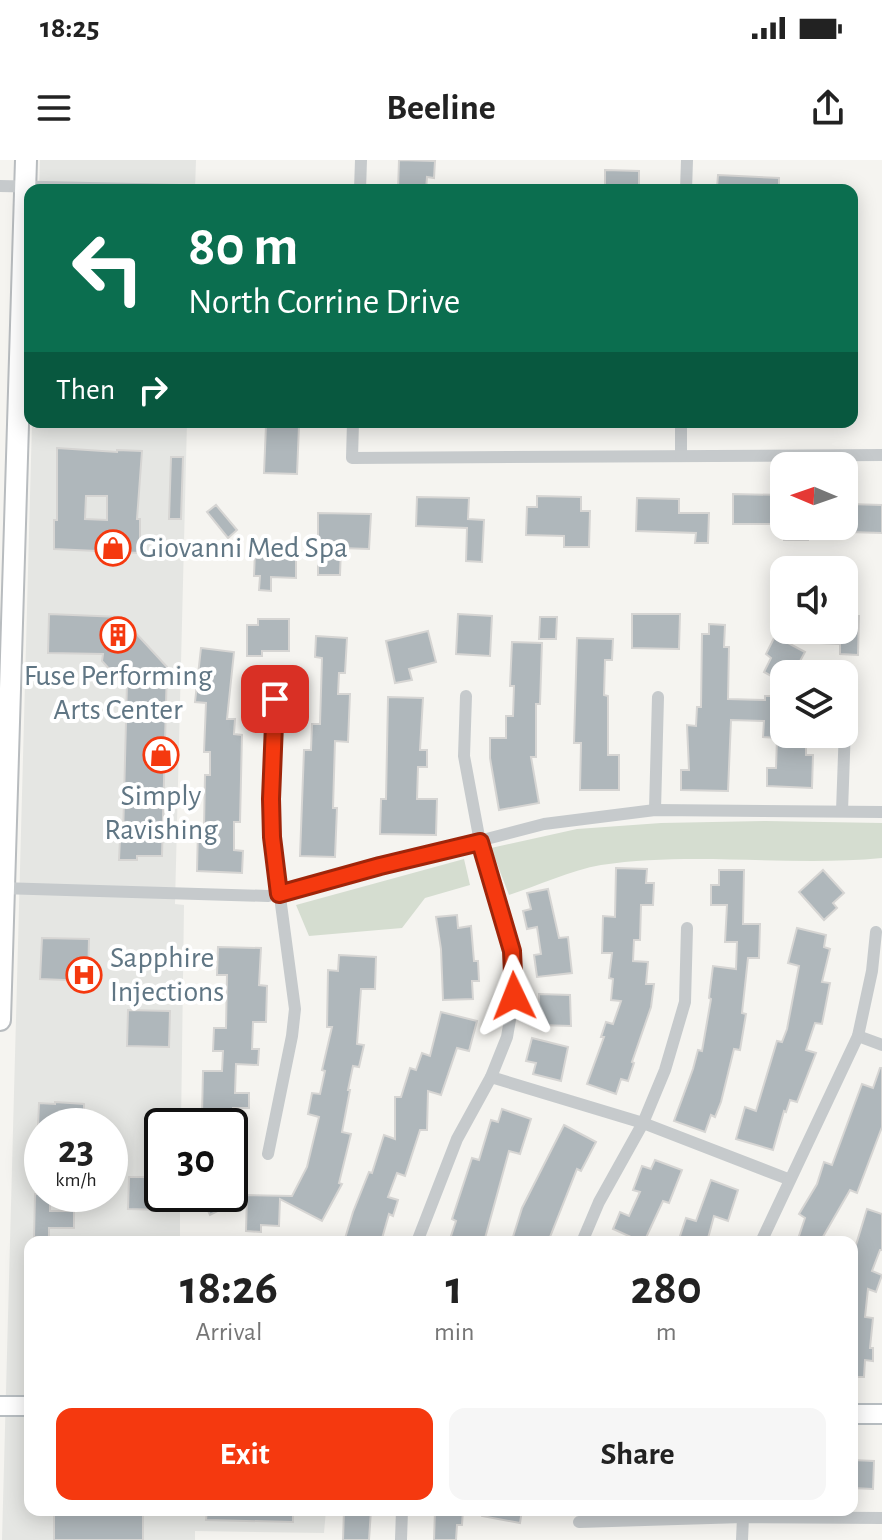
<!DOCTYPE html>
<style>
body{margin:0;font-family:"Alegreya Sans",sans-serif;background:#f6f6f6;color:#222;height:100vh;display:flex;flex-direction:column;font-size:30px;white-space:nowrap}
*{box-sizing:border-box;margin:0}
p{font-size:26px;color:#767676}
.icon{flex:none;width:44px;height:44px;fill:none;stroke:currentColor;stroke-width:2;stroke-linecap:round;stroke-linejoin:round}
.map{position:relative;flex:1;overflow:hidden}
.panel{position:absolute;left:24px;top:1076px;width:834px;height:280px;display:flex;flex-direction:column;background:#fff;border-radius:16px;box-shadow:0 4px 20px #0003}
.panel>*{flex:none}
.guide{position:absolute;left:24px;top:24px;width:834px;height:244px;border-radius:16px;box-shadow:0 4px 20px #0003;background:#0b6e4f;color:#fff;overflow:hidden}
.needle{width:52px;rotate:272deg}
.buttons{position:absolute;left:770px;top:292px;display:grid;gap:16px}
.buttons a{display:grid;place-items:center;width:88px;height:88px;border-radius:16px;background:#fff;box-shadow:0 4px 20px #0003;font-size:40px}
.speed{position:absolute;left:24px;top:948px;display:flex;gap:16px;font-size:40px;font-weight:700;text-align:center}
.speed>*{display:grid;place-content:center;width:104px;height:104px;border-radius:50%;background:#fff;box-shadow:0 4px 20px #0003;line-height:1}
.speed small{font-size:20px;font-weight:400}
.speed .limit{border:4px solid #111;border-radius:12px;background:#fff;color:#111}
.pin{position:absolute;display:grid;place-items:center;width:68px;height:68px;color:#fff;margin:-34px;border-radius:16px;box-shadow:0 4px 12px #0006}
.me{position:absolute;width:88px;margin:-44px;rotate:358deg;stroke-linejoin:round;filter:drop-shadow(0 0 6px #0008)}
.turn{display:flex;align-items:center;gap:28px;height:168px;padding:0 32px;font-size:36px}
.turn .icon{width:104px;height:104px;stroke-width:2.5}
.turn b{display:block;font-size:56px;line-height:68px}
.then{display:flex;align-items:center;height:76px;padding:0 32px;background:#0003;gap:16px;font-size:30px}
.eta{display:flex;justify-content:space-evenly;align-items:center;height:136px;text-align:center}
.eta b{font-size:48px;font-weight:700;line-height:56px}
.primary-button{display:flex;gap:16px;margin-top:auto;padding:16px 32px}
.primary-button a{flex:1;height:92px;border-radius:16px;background:#f5390f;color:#fff;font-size:32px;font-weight:700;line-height:92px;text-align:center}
.primary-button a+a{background:#f6f6f6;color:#222}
.status{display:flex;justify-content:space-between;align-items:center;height:56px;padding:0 40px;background:#fff;direction:ltr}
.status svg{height:22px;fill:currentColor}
header{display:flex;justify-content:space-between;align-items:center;height:104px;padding:0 32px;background:#fff;font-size:36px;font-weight:700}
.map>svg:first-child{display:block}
.built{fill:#e5e6e3;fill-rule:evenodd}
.green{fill:#d5ddd0}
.building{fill:#afb7bb;stroke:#d6d5d3;stroke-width:2;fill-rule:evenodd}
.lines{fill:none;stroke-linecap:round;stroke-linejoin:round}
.secondary-casing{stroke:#b7bdc1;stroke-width:22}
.primary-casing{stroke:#b8bcbf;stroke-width:24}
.street{stroke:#c6cacc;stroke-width:12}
.secondary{stroke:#fff;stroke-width:18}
.primary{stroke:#fff;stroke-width:20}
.route-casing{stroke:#9f250a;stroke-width:20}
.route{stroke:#f5390f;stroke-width:14}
.labels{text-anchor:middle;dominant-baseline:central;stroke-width:8;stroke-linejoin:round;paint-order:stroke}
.poi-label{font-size:30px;fill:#607684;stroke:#fff;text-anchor:start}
</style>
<div class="status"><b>18:25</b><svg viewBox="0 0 49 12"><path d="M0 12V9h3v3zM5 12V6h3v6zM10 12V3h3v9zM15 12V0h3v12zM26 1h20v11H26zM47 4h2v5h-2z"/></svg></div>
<header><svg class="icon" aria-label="menu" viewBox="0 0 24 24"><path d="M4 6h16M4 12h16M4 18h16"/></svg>Beeline<svg class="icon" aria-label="share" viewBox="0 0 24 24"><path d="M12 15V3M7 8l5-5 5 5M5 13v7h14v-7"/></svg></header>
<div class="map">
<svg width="882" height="1380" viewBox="0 0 882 1380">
<rect width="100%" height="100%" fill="#f5f4f0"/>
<g class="built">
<polygon points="40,0 196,0 195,30 39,30"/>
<path d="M32,262h155l-12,482 9,1 -3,221h-19v68h18v46l38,2h-188v268h296l-2,23 -129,-2v9h-193zM42,966h68v68h-68z"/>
</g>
<g class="green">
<path d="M766,661l116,2v35c-93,9 -188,-7 -281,7 -29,5 -64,21 -92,30l-18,-47 86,-19 84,-6z"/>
<polygon points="464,699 470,725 425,738 402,768 309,776 296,745"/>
</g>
<g class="building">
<polygon points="399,0 435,1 434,18 427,17 426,30 398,30"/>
<polygon points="605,10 639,11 639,30 605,30"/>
<polygon points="718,15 779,18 779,30 717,28"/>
<polygon points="266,265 299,266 297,314 264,313"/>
<path d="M57,288l60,4v-2l25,1 -5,68h3v34l-86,-4v-29h3zM86,336h21v24l-22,-1z"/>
<polygon points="171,297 183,297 181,359 169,359"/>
<polygon points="733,334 782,335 784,364 733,364"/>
<polygon points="537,336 581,337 581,351 590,351 589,387 564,387 564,376 526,375 527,347 537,347"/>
<polygon points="417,337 469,338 468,359 484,360 482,402 466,401 467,368 416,366"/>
<polygon points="637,338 679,339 679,353 709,353 708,383 695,383 696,373 636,371"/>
<polygon points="849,344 882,345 882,373 848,372"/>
<polygon points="216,345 237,370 228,378 207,352"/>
<polygon points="318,353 371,354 369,389 341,388 340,415 318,415"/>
<rect x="784" y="366" width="24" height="14"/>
<polygon points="255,391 296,392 296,418 271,417 271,431 259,430 260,416 254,416"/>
<polygon points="49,454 121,457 167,507 162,696 137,696 137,700 119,700 120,678 123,678 127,522 121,522 102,501 103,494 48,493"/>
<polygon points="458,454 492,456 490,496 456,494"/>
<polygon points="632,454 680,454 679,489 632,488"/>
<polygon points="844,456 859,456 858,495 840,494 840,484 820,483 820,470 844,470"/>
<polygon points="540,457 557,457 556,479 539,479"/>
<polygon points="258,459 289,459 289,491 262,491 262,496 247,496 247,465 258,465"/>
<polygon points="709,464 725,465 724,487 729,487 728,539 765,540 765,536 784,536 784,574 806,574 806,595 813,595 812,628 767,626 767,608 776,608 777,578 763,577 764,561 731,560 728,631 681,630 681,610 689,610 687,565 696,566 697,547 701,547 702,474 709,474"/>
<polygon points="428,471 436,502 409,509 412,520 395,523 386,481"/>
<polygon points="316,476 347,478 345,513 339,513 338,534 350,534 348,582 335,581 333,648 337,648 335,697 300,696 304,590 311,590 312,564 320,564 322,498 315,497"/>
<polygon points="775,476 805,492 793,514 784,514 784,523 764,512 771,498 766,494"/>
<polygon points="577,478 613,479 612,500 605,500 604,535 608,536 608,595 619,595 619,630 580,630 581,583 574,583"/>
<polygon points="512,482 542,483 540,544 536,544 536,597 531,597 539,643 499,650 490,598 490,578 506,578 506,556 513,556 514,526 510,526"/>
<polygon points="201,488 234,492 227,559 235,559 234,574 242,575 240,662 234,662 234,690 243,691 242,713 197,711 198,668 204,668 205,615 210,615 210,592 204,592 206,543 195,542"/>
<polygon points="388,537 423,538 420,590 427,590 427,607 418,607 417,639 437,639 436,675 380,674 381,639 386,639"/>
<polygon points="616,708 647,709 646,723 654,723 653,745 641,745 640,780 634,780 633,801 648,802 646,824 654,824 651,847 632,902 634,903 628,921 621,919 616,934 587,924 604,877 601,877 606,862 613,864 621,841 611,840 613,819 609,818 612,793 602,793 603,756 615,757"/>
<polygon points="719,710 744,710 743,764 760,764 759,798 748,798 742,853 746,854 740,890 734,889 721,942 715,957 711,955 705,972 674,961 693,909 698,890 702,891 711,839 709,838 713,806 736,809 737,782 725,782 727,745 711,745 711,725 719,725"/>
<polygon points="823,710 844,733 833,743 837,748 824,760 799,732"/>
<polygon points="548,729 559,778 568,777 572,813 537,817 534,795 541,794 537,767 527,769 523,751 531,749 527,733"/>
<polygon points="457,755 458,768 471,766 474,801 478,801 479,821 472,821 473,839 443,840 441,789 436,757"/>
<polygon points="797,768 826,775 824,787 830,789 822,822 830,823 822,864 815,863 806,890 816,893 797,942 790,940 786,952 784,951 773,990 736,979 745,947 756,951 777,881 782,882 787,869 799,806 788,803"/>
<polygon points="42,778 89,779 88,821 40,819"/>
<polygon points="218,787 261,788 259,825 267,826 266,862 253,862 252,889 259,889 258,905 236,904 235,933 249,933 249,948 233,948 232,966 191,966 191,955 202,955 203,911 222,911 223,891 213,891 214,868 226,868 227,815 217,815"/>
<polygon points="339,795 376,797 375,829 361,829 357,884 364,885 359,907 353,906 348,930 350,930 342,972 351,974 339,1023 342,1024 322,1061 280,1039 279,1066 261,1065 261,1072 246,1071 247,1036 210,1055 200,1034 292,1036 307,1007 319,957 308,954 312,933 320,934 325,911 322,910 332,867 327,867 328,810 338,811"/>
<polygon points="539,834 570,835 571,866 538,865"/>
<polygon points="128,850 170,851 169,887 127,886"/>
<polygon points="441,852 477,861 469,891 457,888 441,935 428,931 427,970 420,970 405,1016 397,1013 388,1037 398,1040 393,1056 389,1054 381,1082 344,1082 353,1052 369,1012 372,1013 384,975 395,979 395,937 401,937 410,908 416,910 422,893 430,896"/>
<polygon points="532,878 568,887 561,921 533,914 536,903 526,901"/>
<polygon points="880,908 882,908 882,967 857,1033 850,1030 820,1082 797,1082 805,1058 799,1054 817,1024 824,1002 832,1005 862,924 873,928"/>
<polygon points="55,942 84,944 84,966 38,966 39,943 55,944"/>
<polygon points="502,949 531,959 520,994 509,991 484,1082 449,1082 456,1061 452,1059 472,998 479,1000 491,960 498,962"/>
<polygon points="564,965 596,982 581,1011 577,1009 548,1082 512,1080 522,1048"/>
<polygon points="655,1000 682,1010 669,1043 663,1041 644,1082 642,1082 613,1069 620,1052 629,1056 640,1032 633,1030 642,1006 651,1009"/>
<polygon points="129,1017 162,1017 163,1050 128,1049"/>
<polygon points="711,1020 738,1030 728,1061 714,1056 707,1082 678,1082 686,1058 696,1061"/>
<polygon points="35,1034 50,1034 50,1051 74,1051 74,1068 49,1068 49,1077 34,1077"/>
<polygon points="867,1049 882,1054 882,1090 880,1090 872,1111 882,1115 876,1132 868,1129 865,1157 873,1158 870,1188 873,1188 873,1201 865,1200 864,1217 852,1217 852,1098"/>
<polygon points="852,1300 874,1301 873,1329 852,1328"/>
<rect x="54" y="1350" width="89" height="30"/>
<polygon points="207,1350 293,1350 293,1362 206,1360"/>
<polygon points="344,1350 371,1350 369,1380 343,1380"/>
<polygon points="435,1350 463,1350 462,1365 457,1365 456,1380 434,1380"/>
<polygon points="482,1350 522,1350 520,1363 482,1356"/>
</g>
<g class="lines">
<defs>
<g id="secondary">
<polyline points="0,1246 30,1246"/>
<polyline points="852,1254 882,1254"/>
</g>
<polyline id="primary" points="0,860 26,0"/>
</defs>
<use href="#secondary" class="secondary-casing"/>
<use href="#primary" class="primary-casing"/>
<g class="street">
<polyline points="0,26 179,30"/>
<polyline points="360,30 361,0"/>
<polyline points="686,30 687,0"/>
<polyline points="353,262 352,298 882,295"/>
<polyline points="681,296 681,262"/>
<polyline points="655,650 658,537"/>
<polyline points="842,651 846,539"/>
<polyline points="0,728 268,736 544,664 655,650 882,652"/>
<polyline points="858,876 882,885"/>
<polyline points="491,917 643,963 788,1019"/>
<polyline points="268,994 292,876 295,849 272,677 275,539"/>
<polyline points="417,1082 457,979 491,917 507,877 514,836 512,791 480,682 464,596 466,536"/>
<polyline points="582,1082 599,1042 643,963 665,910 685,842 687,768"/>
<polyline points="761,1082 858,876 872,811 876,772"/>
<polyline points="579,1362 743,1357 882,1358"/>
<polyline points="401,1380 402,1350"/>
<polyline points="742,1380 743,1357"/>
</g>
<use href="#secondary" class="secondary"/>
<use href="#primary" class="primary"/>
</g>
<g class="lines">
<defs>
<polyline id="route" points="275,539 271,639 272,677 279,734 380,706 480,682 512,791 514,836"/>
</defs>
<use href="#route" class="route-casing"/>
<use href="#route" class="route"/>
</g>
<defs>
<symbol id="shop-ring" viewBox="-11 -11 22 22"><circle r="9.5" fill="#fff" stroke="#f5390f" stroke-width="1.5"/><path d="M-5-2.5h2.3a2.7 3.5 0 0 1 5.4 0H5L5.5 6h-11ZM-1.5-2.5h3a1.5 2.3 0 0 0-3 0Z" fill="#f5390f"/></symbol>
<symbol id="building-ring" viewBox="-11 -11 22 22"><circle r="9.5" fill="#fff" stroke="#f5390f" stroke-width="1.5"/><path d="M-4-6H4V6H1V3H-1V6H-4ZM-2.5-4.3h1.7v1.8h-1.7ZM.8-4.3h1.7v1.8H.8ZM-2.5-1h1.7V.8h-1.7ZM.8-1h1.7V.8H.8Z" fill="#f5390f"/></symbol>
<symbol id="hospital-ring" viewBox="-11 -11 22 22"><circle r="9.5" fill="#fff" stroke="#f5390f" stroke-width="1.5"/><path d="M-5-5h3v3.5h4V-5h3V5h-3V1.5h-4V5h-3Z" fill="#f5390f"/></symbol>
</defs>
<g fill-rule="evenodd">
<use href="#shop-ring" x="93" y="368" width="40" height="40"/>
<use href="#building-ring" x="98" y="455" width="40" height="40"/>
<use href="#shop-ring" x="141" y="575" width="40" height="40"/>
<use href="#hospital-ring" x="64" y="795" width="40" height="40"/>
</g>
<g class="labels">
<g class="poi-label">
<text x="139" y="388">Giovanni Med Spa</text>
<text x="118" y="516" text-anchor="middle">Fuse Performing<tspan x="118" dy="34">Arts Center</tspan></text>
<text x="161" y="636" text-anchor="middle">Simply<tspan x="161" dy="34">Ravishing</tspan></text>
<text x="110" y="798">Sapphire<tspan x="110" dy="34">Injections</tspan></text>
</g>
</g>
</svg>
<div class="buttons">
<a><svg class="needle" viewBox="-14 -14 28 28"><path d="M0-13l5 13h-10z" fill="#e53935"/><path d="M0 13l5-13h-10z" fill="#767676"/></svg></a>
<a><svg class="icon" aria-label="sound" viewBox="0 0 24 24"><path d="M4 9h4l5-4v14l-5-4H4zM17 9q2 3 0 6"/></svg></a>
<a><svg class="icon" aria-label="layers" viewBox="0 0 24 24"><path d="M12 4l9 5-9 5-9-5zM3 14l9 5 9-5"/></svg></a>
</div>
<div class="speed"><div>23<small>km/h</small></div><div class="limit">30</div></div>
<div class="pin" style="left:275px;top:539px;background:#d93025"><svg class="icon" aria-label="arrive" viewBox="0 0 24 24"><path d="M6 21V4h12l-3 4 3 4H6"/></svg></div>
<svg class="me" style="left:514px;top:836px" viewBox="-20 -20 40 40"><path d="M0-17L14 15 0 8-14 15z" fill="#f5390f" stroke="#fff" stroke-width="4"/></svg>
<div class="guide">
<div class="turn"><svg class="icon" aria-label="left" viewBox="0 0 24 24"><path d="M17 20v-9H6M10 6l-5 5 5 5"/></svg><div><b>80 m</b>North Corrine Drive</div></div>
<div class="then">Then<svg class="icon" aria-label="right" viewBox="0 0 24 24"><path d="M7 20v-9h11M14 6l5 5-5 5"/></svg></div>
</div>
<section class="panel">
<div class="eta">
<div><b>18:26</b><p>Arrival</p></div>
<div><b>1</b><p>min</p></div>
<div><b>280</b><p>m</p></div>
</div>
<div class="primary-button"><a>Exit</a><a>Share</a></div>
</section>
</div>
